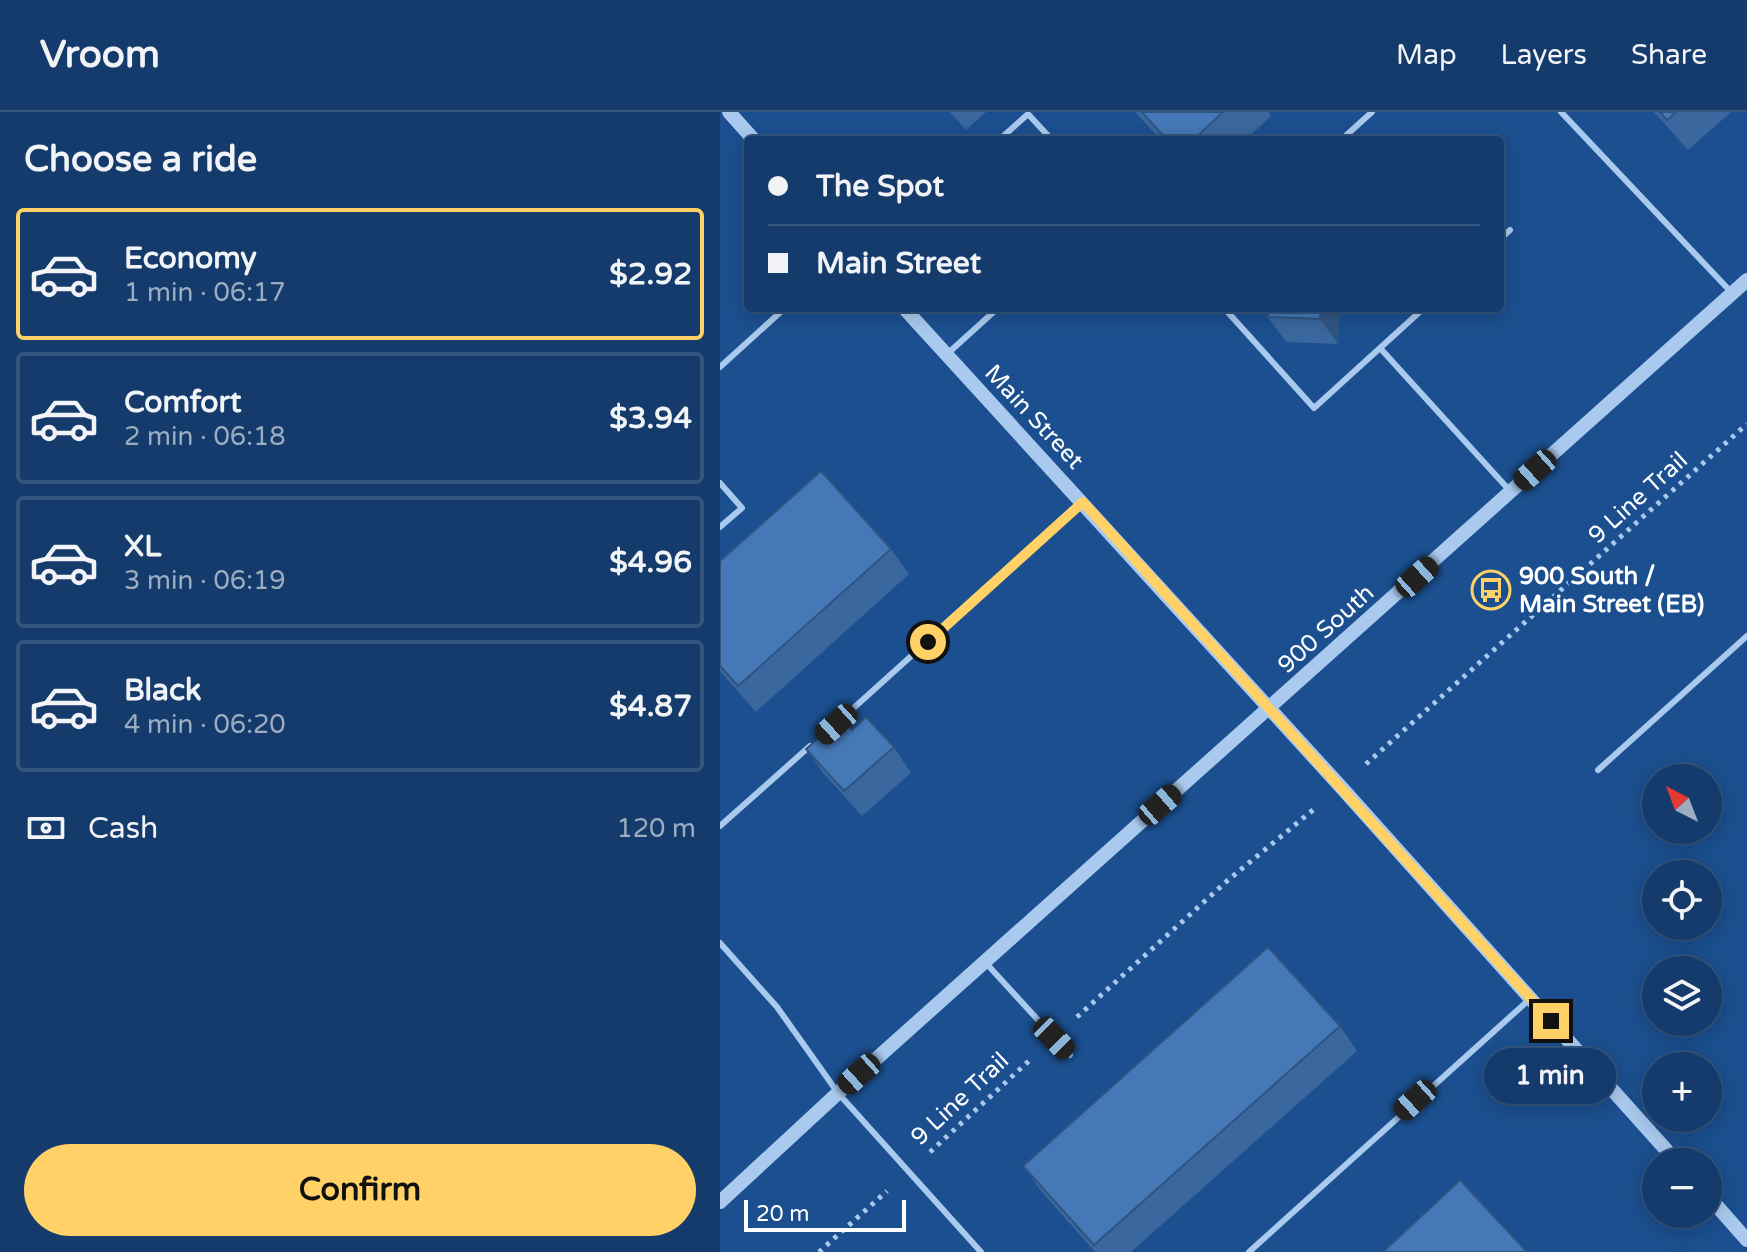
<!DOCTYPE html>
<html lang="en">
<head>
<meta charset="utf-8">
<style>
  body { margin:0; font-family:"Varela Round",sans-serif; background:#214673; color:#f1f3f6; height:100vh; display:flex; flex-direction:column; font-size:30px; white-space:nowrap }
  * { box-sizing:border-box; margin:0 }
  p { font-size:26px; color:#9dadc1 }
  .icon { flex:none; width:44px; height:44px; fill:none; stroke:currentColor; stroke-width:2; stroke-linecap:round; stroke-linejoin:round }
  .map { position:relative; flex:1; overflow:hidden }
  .side { display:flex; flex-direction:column; background:#143b6b; width:720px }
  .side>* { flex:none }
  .hud { position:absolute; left:24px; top:24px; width:760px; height:176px; border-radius:8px; box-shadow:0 4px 20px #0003,0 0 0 2px #33557e; display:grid; align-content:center; height:176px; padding:0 24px; background:#143b6b }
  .needle { width:52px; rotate:318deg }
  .controls { position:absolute; left:922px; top:652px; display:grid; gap:16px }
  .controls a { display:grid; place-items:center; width:80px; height:80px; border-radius:50%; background:#143b6b; box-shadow:0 4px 20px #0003,0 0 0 2px #33557e; font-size:40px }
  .scale { position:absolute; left:24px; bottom:20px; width:162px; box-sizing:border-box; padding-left:8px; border:4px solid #fff; border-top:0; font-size:22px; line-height:28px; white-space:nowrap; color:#fff; -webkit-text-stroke:6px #1b4f8f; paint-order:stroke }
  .end { position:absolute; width:36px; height:36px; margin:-18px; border:10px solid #ffd166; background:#111; box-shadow:0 0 0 4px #111 }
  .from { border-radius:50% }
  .bubble { position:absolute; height:56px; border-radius:28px; background:#143b6b; box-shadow:0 4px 20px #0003,0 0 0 2px #33557e; font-size:26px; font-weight:800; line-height:56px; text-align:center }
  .car { position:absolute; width:24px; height:48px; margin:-24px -12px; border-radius:10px; box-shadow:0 0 6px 2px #0007; background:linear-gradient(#222 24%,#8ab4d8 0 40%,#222 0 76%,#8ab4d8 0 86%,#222 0) }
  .hud b { display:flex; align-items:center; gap:28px; height:76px; font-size:30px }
  .hud b+b { border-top:2px solid #33557e }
  .hud i { width:20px; height:20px; background:#f1f3f6 }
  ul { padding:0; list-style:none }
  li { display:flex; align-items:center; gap:24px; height:132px; margin:0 16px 12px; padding:0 8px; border:4px solid #33557e; border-radius:8px }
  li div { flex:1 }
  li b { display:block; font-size:30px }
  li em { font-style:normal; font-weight:800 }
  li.selected { border-color:#ffd166 }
  li>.icon { width:72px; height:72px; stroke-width:1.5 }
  h2 { padding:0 24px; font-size:36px; line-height:96px }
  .pay { display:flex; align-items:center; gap:20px; height:88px; padding:0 24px; font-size:30px }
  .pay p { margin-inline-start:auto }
  .action { display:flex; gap:16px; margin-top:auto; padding:16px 24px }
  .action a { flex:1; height:92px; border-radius:48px; background:#ffd166; color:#111; font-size:32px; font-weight:800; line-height:92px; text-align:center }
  header { display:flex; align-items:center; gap:48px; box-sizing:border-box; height:112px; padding:0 40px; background:#143b6b; border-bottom:2px solid #33557e }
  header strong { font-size:38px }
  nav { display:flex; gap:44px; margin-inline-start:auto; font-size:28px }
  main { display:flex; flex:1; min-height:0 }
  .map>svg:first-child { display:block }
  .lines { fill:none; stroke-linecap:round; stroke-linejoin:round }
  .path { stroke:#a9c9ee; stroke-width:5; stroke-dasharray:4 6; stroke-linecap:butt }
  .service { stroke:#a9c9ee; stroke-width:6 }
  .tertiary { stroke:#a9c9ee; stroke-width:14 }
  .wall { fill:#3a679d }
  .shaded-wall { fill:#305480 }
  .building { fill:#4478b7; stroke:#305480; stroke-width:2 }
  .route { stroke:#ffd166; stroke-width:10 }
  .labels { text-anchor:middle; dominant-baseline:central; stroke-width:7; stroke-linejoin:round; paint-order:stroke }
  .street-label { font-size:24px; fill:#fff; stroke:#1b4f8f }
  .poi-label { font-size:24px; font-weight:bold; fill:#fff; stroke:#1b4f8f; text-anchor:start }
</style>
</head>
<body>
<header>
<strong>Vroom</strong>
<nav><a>Map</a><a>Layers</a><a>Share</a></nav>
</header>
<main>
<section class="side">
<h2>Choose a ride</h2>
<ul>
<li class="selected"><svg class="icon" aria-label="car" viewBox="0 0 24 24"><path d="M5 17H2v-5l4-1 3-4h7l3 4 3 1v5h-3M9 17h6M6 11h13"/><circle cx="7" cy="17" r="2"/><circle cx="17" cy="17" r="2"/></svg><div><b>Economy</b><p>1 min · 06:17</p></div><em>$2.92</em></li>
<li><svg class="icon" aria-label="car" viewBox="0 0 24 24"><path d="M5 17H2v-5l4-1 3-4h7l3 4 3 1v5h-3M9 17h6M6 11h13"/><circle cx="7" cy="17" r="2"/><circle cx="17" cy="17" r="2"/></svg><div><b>Comfort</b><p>2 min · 06:18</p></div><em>$3.94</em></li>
<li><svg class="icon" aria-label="car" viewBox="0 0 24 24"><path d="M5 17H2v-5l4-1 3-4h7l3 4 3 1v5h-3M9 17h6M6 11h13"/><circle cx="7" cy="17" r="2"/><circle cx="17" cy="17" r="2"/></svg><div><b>XL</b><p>3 min · 06:19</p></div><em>$4.96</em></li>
<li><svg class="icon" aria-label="car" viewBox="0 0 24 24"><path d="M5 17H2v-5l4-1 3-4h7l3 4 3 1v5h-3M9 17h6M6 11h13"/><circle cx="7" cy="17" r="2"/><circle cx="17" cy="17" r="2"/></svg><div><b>Black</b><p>4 min · 06:20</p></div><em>$4.87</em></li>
</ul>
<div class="pay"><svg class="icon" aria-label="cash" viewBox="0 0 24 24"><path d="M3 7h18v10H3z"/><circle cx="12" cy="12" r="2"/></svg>Cash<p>120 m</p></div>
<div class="action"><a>Confirm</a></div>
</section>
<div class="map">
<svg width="1027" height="1140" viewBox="0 0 1027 1140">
  <rect width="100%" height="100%" fill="#1b4f8f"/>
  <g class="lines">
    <path class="path" d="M 646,652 L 1027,312
      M 357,905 L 507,769 L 593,698
      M 210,1040 L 311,947
      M 99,1140 L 167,1079"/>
    <path class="service" d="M 841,0 L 1012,181
      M 279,28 L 308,2 L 332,28
      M 621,28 L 652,0
      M 780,127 L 790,118
      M 504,196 L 594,296 L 660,236
      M 704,196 L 660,236 L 791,380
      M 226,243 L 278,196
      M 0,255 L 65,196
      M 0,371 L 22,396 L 0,415
      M 117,611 L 361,391
      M 878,658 L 1027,524
      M 0,714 L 90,634
      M 0,831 L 57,895 L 118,981 L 261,1140
      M 265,850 L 350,943
      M 529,1140 L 811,886"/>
    <path class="tertiary" d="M 9,0 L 34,28
      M 184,196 L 621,675 L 957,1050
      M 988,1084 L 1027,1128
      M 0,1090 L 118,981 L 1027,168"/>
  </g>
  <path class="wall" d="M 230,0 L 266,0 L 246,18 Z
    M 415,0 L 549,0 L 551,4 L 525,28 L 441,28 Z
    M 934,0 L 1011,0 L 968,38 Z
    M 548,196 L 619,196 L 618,232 L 566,230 L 548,205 Z
    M 171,437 L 189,462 L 36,600 L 0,559 L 0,449 Z
    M 132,618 L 174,635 L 191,661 L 142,704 L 104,662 L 86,637 Z
    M 620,914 L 637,939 L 411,1140 L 375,1140 L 321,1079 L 303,1054 Z"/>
  <path class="shaded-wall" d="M 601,196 L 619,196 L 618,232 L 600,207 Z"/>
  <path class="building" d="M 422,0 L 503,0 L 473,28 L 447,28 Z
    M 940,0 L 956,0 L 947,8 Z
    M 548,196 L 601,196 L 600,207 L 548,205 Z
    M 101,359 L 171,437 L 18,574 L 0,554 L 0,449 Z
    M 146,605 L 174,635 L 124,679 L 86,637 L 122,606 L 132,618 Z
    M 548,835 L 620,914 L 374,1133 L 303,1054 Z
    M 740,1068 L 807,1140 L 663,1140 Z"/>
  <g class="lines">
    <path class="route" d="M 208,530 L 363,390 L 831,909"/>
  </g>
  <defs>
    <symbol id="bus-ring" viewBox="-11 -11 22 22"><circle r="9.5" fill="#1b4f8f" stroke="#ffd166" stroke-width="1.5"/><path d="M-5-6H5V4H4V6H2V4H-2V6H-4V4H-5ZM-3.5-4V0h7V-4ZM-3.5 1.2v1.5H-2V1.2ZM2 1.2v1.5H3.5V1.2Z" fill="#ffd166"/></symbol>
  </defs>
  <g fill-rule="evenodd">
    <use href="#bus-ring" x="749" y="456" width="44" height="44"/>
  </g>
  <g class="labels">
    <g class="street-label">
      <text transform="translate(314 305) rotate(47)">Main Street</text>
      <text transform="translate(918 386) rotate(-42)">9 Line Trail</text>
      <text transform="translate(606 517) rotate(-42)">900 South</text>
      <text transform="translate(240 987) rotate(-43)">9 Line Trail</text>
    </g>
    <g class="poi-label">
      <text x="799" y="464">900 South /<tspan x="799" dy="28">Main Street (EB)</tspan></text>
    </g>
  </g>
</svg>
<div class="controls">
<a><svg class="needle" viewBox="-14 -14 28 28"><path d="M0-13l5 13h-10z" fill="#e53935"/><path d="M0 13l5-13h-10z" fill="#9dadc1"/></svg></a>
<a><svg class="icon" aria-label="locate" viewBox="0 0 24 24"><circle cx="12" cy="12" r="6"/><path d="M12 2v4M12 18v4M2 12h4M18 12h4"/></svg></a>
<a><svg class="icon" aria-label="layers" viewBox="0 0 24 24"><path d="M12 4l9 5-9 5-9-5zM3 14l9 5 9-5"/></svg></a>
<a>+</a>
<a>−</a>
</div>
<div class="scale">20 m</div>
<i class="end from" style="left:208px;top:530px"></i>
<i class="end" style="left:831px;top:909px"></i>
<div class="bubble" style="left:764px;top:936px;width:132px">1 min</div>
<i class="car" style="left:815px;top:358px;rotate:228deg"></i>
<i class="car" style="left:697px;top:465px;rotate:48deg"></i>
<i class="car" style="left:116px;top:612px;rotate:228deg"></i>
<i class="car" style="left:440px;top:693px;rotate:49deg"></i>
<i class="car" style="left:334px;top:926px;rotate:136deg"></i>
<i class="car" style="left:139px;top:962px;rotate:228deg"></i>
<i class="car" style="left:695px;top:988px;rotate:228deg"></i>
<div class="hud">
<b><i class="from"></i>The Spot</b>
<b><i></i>Main Street</b>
</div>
</div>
</main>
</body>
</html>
